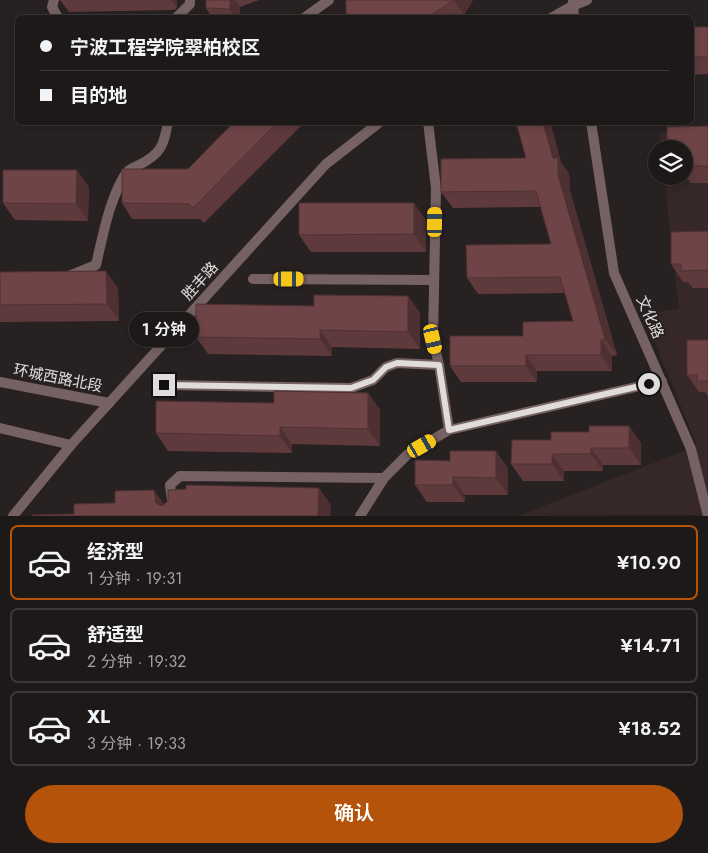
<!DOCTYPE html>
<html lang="zh">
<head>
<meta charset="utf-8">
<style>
  body { margin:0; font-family:Jost,"Noto Sans SC",sans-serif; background:#262222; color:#f1f3f6; height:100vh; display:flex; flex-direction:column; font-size:19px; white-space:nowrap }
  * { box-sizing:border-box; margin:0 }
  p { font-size:16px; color:#a1a0a2 }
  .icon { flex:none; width:28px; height:28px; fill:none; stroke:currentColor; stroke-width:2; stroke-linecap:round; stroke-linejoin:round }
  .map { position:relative; height:516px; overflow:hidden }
  .drawer { display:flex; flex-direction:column; background:#1e1919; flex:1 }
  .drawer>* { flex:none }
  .banner { position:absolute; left:15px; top:15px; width:679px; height:110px; border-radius:8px; box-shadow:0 2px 8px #0003,0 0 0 1px #3c3838; display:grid; align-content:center; height:110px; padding:0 25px; background:#1e1919 }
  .controls { position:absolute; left:648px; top:140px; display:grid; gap:10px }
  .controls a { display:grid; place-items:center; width:45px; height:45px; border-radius:50%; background:#1e1919; box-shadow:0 2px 8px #0003,0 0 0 1px #3c3838; font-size:25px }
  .end { position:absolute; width:22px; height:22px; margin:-11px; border:6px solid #e1dcdc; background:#111; box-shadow:0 0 0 2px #111 }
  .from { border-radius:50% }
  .bubble { position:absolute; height:35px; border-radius:18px; background:#1e1919; box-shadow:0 2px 8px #0003,0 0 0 1px #3c3838; font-size:16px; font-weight:600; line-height:35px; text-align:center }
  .car { position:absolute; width:15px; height:30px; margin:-15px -8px; border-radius:6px; box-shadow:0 0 4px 1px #0007; background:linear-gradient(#f5c518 24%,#345 0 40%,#f5c518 0 76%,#345 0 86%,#f5c518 0) }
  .banner b { display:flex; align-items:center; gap:18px; height:48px; font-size:19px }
  .banner b+b { border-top:1px solid #3c3838 }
  .banner i { width:12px; height:12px; background:#f1f3f6 }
  ul { padding:9px 0 0; list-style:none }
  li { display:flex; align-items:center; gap:15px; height:75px; margin:0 10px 8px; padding:0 15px; border:2px solid #3c3838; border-radius:8px }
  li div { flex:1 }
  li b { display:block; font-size:19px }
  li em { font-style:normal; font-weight:600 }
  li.selected { border-color:#b45309 }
  li>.icon { width:45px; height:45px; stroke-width:1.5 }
  .cta { display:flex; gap:10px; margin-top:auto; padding:10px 25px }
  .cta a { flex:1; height:58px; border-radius:30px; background:#b45309; color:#fff; font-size:20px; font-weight:600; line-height:58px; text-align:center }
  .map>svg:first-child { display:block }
  .built { fill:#362728 }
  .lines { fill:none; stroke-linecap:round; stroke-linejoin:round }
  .service { stroke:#776263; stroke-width:10 }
  .minor { stroke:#776263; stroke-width:10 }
  .tertiary { stroke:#776263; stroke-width:10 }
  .wall { fill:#5f3a3d }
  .shaded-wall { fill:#4e3032 }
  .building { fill:#6f4447; stroke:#4e3032 }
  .route { stroke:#e1dcdc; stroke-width:6 }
  .labels { text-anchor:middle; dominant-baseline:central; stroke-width:4; stroke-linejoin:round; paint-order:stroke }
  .street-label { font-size:15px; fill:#e1dcdc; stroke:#282121 }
</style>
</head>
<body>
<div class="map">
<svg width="708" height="516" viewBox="0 0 708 516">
  <rect width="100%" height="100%" fill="#282121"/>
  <path class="built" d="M 660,133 L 708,133 L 708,515 L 518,516 L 697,446 L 644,315 L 679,308 L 664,176 L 684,176 L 684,149 L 661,149 Z"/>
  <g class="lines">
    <path class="service" d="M 54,0 L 52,7 L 58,18
      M 176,18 L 190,4 L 190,0
      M 304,18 L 329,0
      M 428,122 L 436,188 L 433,339 L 439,365 L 449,430
      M 69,276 L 96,265 C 103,235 109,200 126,173 C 129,169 135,167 139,165 C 161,154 164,145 168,122
      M 253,279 L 434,280
      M 165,385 L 351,388 L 373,380 L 386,367 L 397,363 L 439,365
      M 174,516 L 170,485 L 180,476 L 384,478
      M 360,516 L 384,478 L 408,454 L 449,430 L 662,381"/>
    <path class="minor" d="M 551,18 L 572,6 L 587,0
      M 13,516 L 71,445 L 326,164 L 380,122"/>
    <path class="tertiary" d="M 573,0 L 574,18
      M 591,122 L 614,273 L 691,449 L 708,516
      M 0,382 L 109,403
      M 0,428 L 71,445"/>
  </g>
  <path class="wall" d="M 60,0 L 177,0 L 177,8 L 174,10 L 69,12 Z
    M 206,0 L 259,0 L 240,7 L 239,18 L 212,18 L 206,8 Z
    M 346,0 L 473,0 L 464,15 L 460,18 L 346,18 Z
    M 691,27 L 708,27 L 708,74 L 691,75 Z
    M 234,122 L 305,122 L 204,223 L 200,219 L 132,219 L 122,203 L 188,169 Z
    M 464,122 L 550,122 L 561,162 L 569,174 L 570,191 L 617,355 L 612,356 L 612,371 L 537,371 L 537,382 L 461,382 L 450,366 L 523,336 L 573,321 L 565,293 L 478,294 L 467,278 L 551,244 L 540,207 L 453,208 L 441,192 L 526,158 L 516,124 L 465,124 Z
    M 708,126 L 708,183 L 691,183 L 684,174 L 684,149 Z
    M 89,187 L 88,221 L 15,220 L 3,203 Z
    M 426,220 L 426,252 L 311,252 L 299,235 Z
    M 708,231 L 708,288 L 693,288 L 688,282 L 683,282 L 671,264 Z
    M 0,272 L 118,288 L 119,321 L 0,322 Z
    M 408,296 L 420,313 L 420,349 L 332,347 L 332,356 L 208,354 L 196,337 L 314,306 Z
    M 708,340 L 708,396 L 705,392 L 699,392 L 687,375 Z
    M 368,393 L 380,410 L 380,446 L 292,444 L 292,453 L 168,451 L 156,433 L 274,403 Z
    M 629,426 L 641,443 L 641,465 L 603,465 L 603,471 L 564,471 L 564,481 L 523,481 L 511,464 L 551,440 L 589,432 Z
    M 450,461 L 508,468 L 508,495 L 465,495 L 465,502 L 427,502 L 415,485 Z"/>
  <path class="shaded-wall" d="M 171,0 L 177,0 L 177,8 Z
    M 230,0 L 235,0 L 240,7 L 239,18 L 235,18 L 230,9 Z
    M 454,0 L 473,0 L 464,15 Z
    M 543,122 L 550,122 L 561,162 L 569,174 L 570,191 L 617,355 L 605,339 Z
    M 77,170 L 89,187 L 88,221 L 76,204 Z
    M 414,203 L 426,220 L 426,252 L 414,234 Z
    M 106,271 L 118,288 L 119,321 L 107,304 Z
    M 408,296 L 420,313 L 420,349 L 408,332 Z
    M 320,330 L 332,347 L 332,356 L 320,339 Z
    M 601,340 L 612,356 L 612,371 L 601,355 Z
    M 526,355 L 537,371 L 537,382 L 526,366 Z
    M 368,393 L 380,410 L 380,446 L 368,429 Z
    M 629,426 L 641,443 L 641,465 L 629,448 Z
    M 280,427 L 292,444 L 292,453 L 280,436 Z
    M 591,448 L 603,465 L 603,471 L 591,454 Z
    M 496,451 L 508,468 L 508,495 L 496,478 Z
    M 552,454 L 564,471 L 564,481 L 552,464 Z
    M 453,477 L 465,495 L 465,502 L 453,485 Z
    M 319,488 L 331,505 L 330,516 L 318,516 Z
    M 154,490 L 166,507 L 156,503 Z"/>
  <path class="building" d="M 206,0 L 230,0 L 230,9 L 206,8 Z
    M 346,0 L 454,0 L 427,18 L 346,18 Z
    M 691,27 L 708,27 L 708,57 L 691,57 Z
    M 234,122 L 278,122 L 193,208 L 189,204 L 122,203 L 122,169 L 188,169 Z
    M 516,122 L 543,122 L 553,158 L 558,158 L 558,175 L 605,339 L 601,340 L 601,355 L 526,355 L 526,366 L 450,366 L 450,336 L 523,336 L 523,322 L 573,321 L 560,277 L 467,278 L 466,245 L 551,244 L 536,191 L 441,192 L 441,159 L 526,158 Z
    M 708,126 L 708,166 L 684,166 L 684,149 L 667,149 L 667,127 Z
    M 3,170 L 77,170 L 76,204 L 3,203 Z
    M 299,203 L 414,203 L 414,234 L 299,235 Z
    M 708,231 L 708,270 L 681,271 L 681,264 L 671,264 L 671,232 Z
    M 106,271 L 107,304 L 0,305 L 0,272 Z
    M 314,295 L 408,296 L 408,332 L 320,330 L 320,339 L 196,337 L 196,304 L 314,306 Z
    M 687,340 L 708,340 L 708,381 L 697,381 L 697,375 L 687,375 Z
    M 274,391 L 368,393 L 368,429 L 280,427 L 280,436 L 156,433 L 156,401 L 274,403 Z
    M 589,426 L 629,426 L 629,448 L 591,448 L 591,454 L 552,454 L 552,464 L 511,464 L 512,440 L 551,440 L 551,432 L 589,432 Z
    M 450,451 L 496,451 L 496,478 L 453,477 L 453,485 L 415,485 L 415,460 L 450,461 Z
    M 186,485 L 319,488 L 318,516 L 32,516 L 32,515 L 74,514 L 74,504 L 115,503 L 115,491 L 154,490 L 156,503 L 162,506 L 168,501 L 168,490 L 186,489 Z"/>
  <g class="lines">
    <path class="route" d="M 164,385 L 351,388 L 373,380 L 386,367 L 397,363 L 439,365 L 449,430 L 649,384"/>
  </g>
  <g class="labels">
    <g class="street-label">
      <text transform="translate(200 281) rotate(-48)">胜丰路</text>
      <text transform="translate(650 317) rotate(66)">文化路</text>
      <text transform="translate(58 378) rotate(11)">环城西路北段</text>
    </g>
  </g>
</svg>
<div class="controls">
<a><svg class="icon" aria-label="layers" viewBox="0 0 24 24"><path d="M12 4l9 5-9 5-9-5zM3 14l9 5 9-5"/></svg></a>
</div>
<i class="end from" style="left:649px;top:384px"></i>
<i class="end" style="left:164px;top:385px"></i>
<div class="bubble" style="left:129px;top:312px;width:70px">1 分钟</div>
<i class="car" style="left:435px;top:222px;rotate:1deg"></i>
<i class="car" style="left:289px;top:279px;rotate:90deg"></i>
<i class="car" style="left:433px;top:339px;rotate:167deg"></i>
<i class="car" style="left:422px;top:446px;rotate:60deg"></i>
<div class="banner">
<b><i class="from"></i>宁波工程学院翠柏校区</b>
<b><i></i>目的地</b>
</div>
</div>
<section class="drawer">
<ul>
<li class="selected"><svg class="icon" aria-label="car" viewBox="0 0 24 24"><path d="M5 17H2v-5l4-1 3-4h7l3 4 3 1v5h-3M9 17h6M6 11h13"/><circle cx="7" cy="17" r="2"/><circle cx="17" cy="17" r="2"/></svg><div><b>经济型</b><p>1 分钟 · 19:31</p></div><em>¥10.90</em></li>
<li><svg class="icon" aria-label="car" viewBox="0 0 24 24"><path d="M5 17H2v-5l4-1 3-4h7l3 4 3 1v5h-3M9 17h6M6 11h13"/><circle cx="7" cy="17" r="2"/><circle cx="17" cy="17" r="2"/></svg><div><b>舒适型</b><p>2 分钟 · 19:32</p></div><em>¥14.71</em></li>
<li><svg class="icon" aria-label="car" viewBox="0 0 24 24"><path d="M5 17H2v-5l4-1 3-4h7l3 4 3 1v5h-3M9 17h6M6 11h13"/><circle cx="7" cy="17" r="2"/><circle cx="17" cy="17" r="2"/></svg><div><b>XL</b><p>3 分钟 · 19:33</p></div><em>¥18.52</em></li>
</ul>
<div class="cta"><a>确认</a></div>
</section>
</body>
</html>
